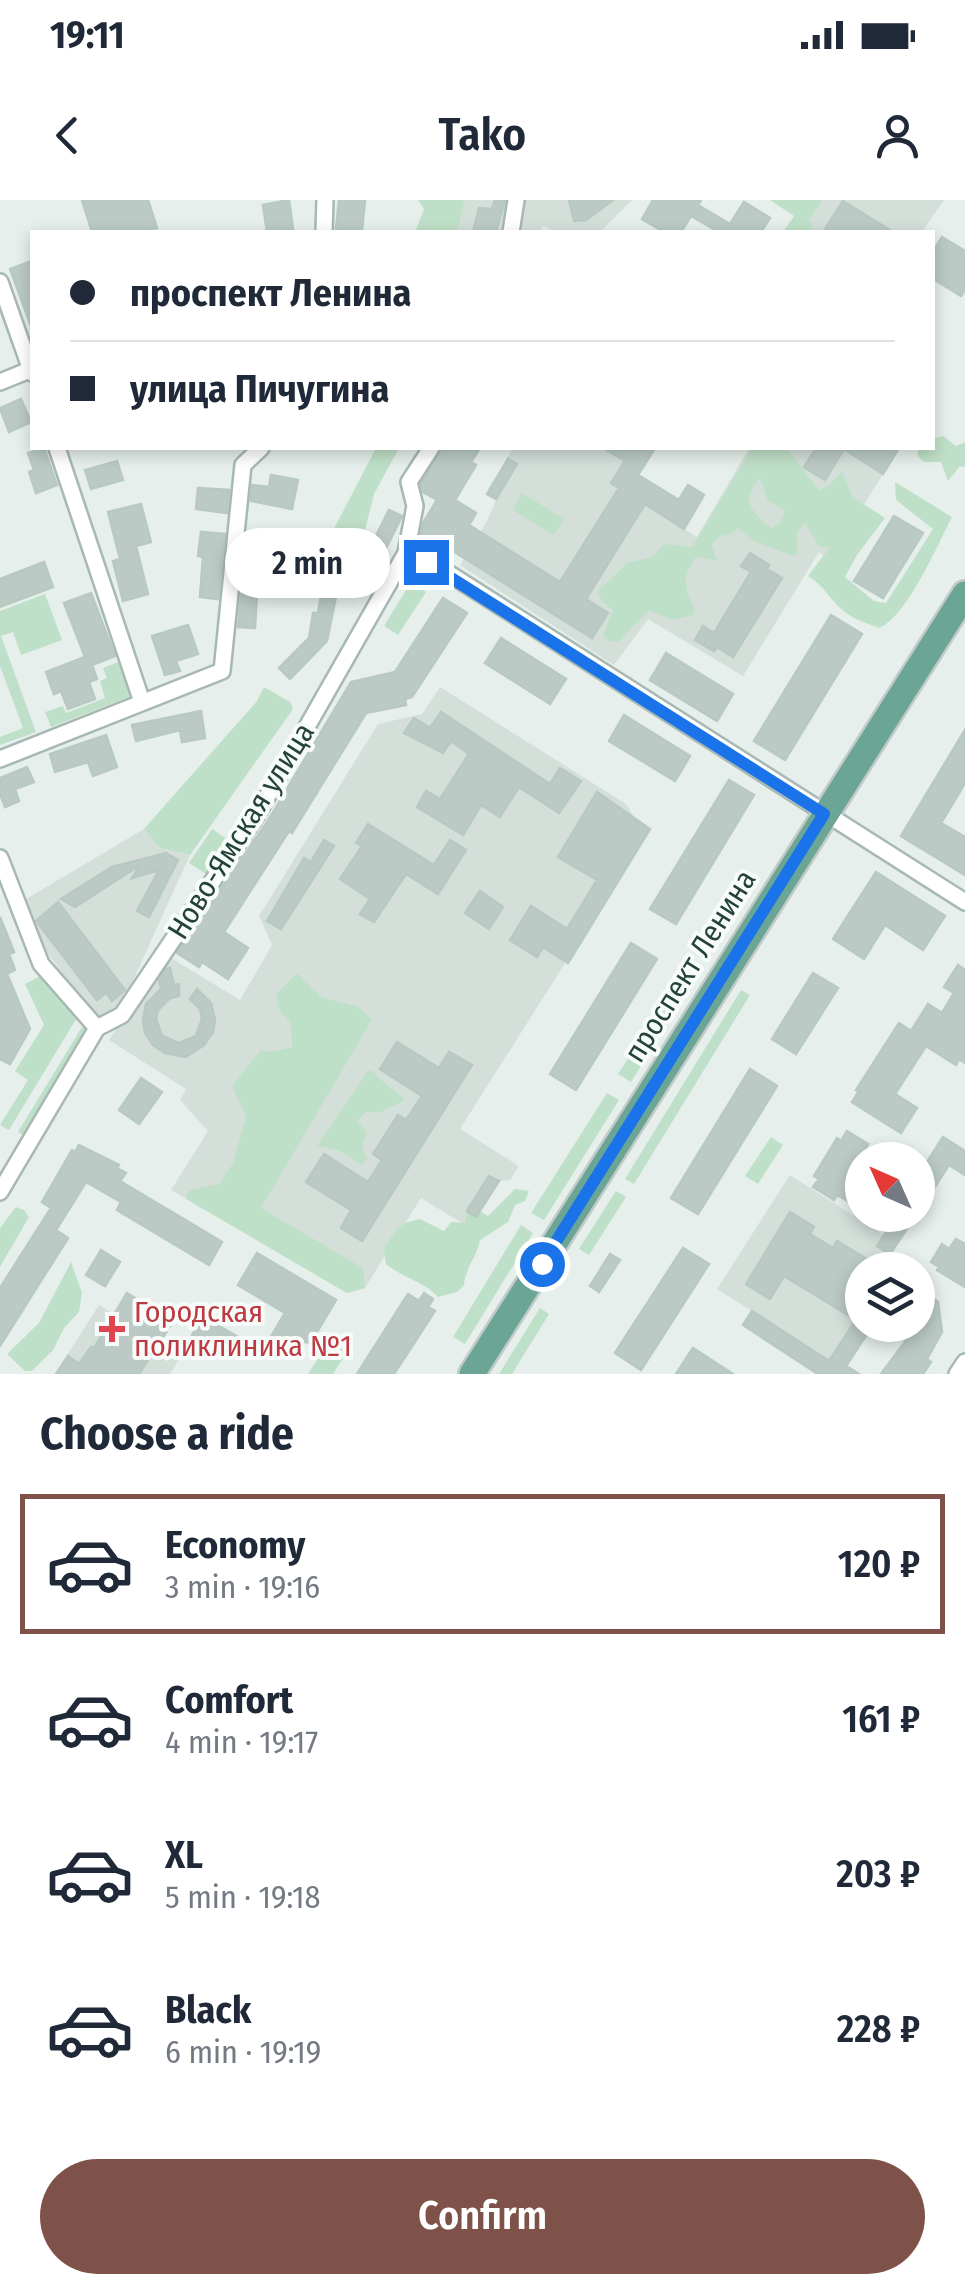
<!DOCTYPE html>
<html lang="en">
<head>
<meta charset="utf-8">
<style>
  body { margin:0; font-family:"Fira Sans Condensed",sans-serif; background:#f6f6f7; color:#1f2937; height:100vh; display:flex; flex-direction:column; font-size:38px; white-space:nowrap }
  * { box-sizing:border-box; margin:0 }
  p { font-size:32px; color:#747a83 }
  .icon { flex:none; width:55px; height:55px; fill:none; stroke:currentColor; stroke-width:2; stroke-linecap:round; stroke-linejoin:round }
  .map { position:relative; height:1174px; overflow:hidden }
  .panel { display:flex; flex-direction:column; background:#fff; flex:1 }
  .panel>* { flex:none }
  .banner { position:absolute; left:30px; top:30px; width:905px; height:220px; border-radius:0px; box-shadow:0 5px 15px #0003; display:grid; align-content:center; height:220px; padding:0 40px; background:#fff }
  .needle { width:65px; rotate:315deg }
  .buttons { position:absolute; left:845px; top:942px; display:grid; gap:20px }
  .buttons a { display:grid; place-items:center; width:90px; height:90px; border-radius:50%; background:#fff; box-shadow:0 5px 15px #0003; font-size:50px }
  .end { position:absolute; width:45px; height:45px; margin:-22px; border:12px solid #1a73e8; background:#fff; box-shadow:0 0 0 5px #fff }
  .from { border-radius:50% }
  .bubble { position:absolute; height:70px; border-radius:35px; background:#fff; box-shadow:0 5px 15px #0003; font-size:32px; font-weight:600; line-height:70px; text-align:center }
  .banner b { display:flex; align-items:center; gap:35px; height:95px; font-size:38px }
  .banner b+b { border-top:2px solid #e0e1e3 }
  .banner i { width:25px; height:25px; background:#1f2937 }
  ul { padding:0; list-style:none }
  li { display:flex; align-items:center; gap:30px; height:140px; margin:0 20px 15px; padding:0 20px; border:5px solid transparent; border-radius:0px }
  li div { flex:1 }
  li b { display:block; font-size:38px }
  li em { font-style:normal; font-weight:600 }
  li.active { border-color:#7f5249 }
  li>.icon { width:90px; height:90px; stroke-width:1.5 }
  h2 { padding:0 40px; font-size:45px; line-height:120px }
  .primary-button { display:flex; gap:20px; margin-top:auto; padding:20px 40px }
  .primary-button a { flex:1; height:115px; border-radius:60px; background:#7f5249; color:#fff; font-size:40px; font-weight:600; line-height:115px; text-align:center }
  .status { display:flex; justify-content:space-between; align-items:center; height:70px; padding:0 50px; background:#fff; direction:ltr }
  .status svg { height:28px; fill:currentColor }
  header { display:flex; justify-content:space-between; align-items:center; height:130px; padding:0 40px; background:#fff; font-size:45px; font-weight:600 }
  .map>svg:first-child { display:block }
  .built { fill:#d4dfda }
  .green { fill:#bfe0c8; fill-rule:evenodd }
  .building { fill:#bbcac4; stroke:#b8c9c2; stroke-width:2.5 }
  .lines { fill:none; stroke-linecap:round; stroke-linejoin:round }
  .minor-casing { stroke:#a8b8b2; stroke-width:20 }
  .primary-casing { stroke:#c2cac8; stroke-width:30 }
  .minor { stroke:#fff; stroke-width:15 }
  .primary { stroke:#6aa596; stroke-width:25 }
  .route { stroke:#1a73e8; stroke-width:12 }
  .health-dot { fill:#e0444e; stroke:#f7fbf9; stroke-width:4 }
  .labels { text-anchor:middle; dominant-baseline:central; stroke-width:8; stroke-linejoin:round; paint-order:stroke }
  .street-label { font-size:30px; fill:#24423a; stroke:#f7fbf9 }
  .health-label { font-size:30px; fill:#be3a42; stroke:#f7fbf9; text-anchor:start }
</style>
</head>
<body>
<div class="status"><b>19:11</b><svg viewBox="0 0 49 12"><path d="M0 12V9h3v3zM5 12V6h3v6zM10 12V3h3v9zM15 12V0h3v12zM26 1h20v11H26zM47 4h2v5h-2z"/></svg></div>
<header><svg class="icon" aria-label="back" viewBox="0 0 24 24"><path d="M15 5l-7 7 7 7"/></svg>Tako<svg class="icon" aria-label="person" viewBox="0 0 24 24"><circle cx="12" cy="8" r="4"/><path d="M4 21q1-7 8-7t8 7"/></svg></header>
<div class="map">
<svg width="965" height="1174" viewBox="0 0 965 1174">
  <rect width="100%" height="100%" fill="#e6efeb"/>
  <path class="built" d="M 465,0 L 632,0 L 600,32 L 557,32 L 543,26 L 540,32 L 457,32 Z
    M 806,0 L 944,0 L 922,32 L 800,32 Z
    M 513,248 L 603,248 L 625,261 L 612,284 L 697,337 L 749,248 L 899,248 L 830,360 L 819,352 L 743,476 L 648,419 L 614,465 L 460,365 L 487,321 L 496,300 L 487,294 Z
    M 440,487 L 626,604 L 635,619 L 650,629 L 460,929 L 519,966 L 510,980 L 499,981 L 493,989 L 481,1010 L 484,1022 L 478,1033 L 421,998 L 365,1088 L 347,1093 L 171,990 L 208,931 L 180,900 L 186,889 L 109,840 L 166,755 L 240,800 L 272,745 L 259,716 L 378,524 L 422,514 Z
    M 144,629 L 160,648 L 190,655 L 120,809 L 99,822 L 34,735 L 26,699 Z
    M 790,975 L 884,1035 L 877,1046 L 896,1058 L 888,1070 L 862,1070 L 862,1110 L 829,1161 L 781,1130 L 772,1144 L 761,1136 L 769,1122 L 717,1089 Z
    M 99,1105 L 182,1154 L 170,1174 L 55,1174 Z"/>
  <path class="green" d="M 418,0 L 465,0 L 457,32 L 415,32 L 424,9 Z
    M 770,0 L 822,0 L 809,20 L 815,32 L 783,32 L 794,16 Z
    M 943,236 L 956,246 L 965,242 L 965,267 L 960,266 L 948,281 L 941,262 L 924,262 L 918,256 L 918,248 L 932,248 L 933,239 Z
    M 376,248 L 399,248 L 374,294 L 359,354 L 327,342 Z
    M 752,248 L 790,248 L 791,254 L 819,290 L 827,287 L 842,272 L 853,297 L 885,318 L 857,355 L 845,377 L 874,401 L 886,403 L 933,329 L 896,300 L 895,282 L 952,317 C 938,344 907,417 879,428 C 870,424 858,421 849,415 C 832,404 825,386 808,376 L 830,347 L 819,346 L 805,323 L 797,333 L 797,354 L 792,356 L 753,341 L 738,328 L 731,334 L 720,336 L 712,345 L 717,361 L 696,357 C 681,378 684,387 695,409 L 693,415 L 672,420 L 649,410 L 618,442 L 609,441 L 603,435 L 613,410 L 603,402 L 597,392 L 627,363 L 652,357 L 664,344 L 692,347 ZM 760,278 L 768,301 L 785,310 L 780,323 L 771,328 C 751,312 740,299 760,278 Z
    M 522,293 L 564,319 L 554,335 L 512,310 Z
    M 411,382 L 426,392 L 398,435 L 384,426 Z
    M 45,394 L 62,440 L 21,455 L 13,432 L 1,436 L 36,532 L 0,545 L 0,537 L 23,528 L 0,466 L 0,411 Z
    M 118,462 L 131,496 L 51,527 L 45,512 L 63,506 L 66,513 L 105,498 L 100,481 L 107,478 L 103,468 Z
    M 264,487 L 290,502 L 293,509 L 190,655 L 160,648 L 144,629 L 257,501 Z
    M 212,629 L 228,640 L 206,674 L 189,663 Z
    M 46,773 L 78,816 L 9,930 L 0,925 L 28,880 L 15,871 L 44,825 L 25,784 Z
    M 297,773 L 321,797 L 357,806 L 372,820 L 261,1008 L 363,1068 L 365,1088 L 347,1093 L 186,999 L 189,990 L 219,984 L 233,963 L 246,916 L 232,886 L 261,850 L 271,852 L 292,847 L 291,823 L 279,810 L 276,794 Z
    M 741,790 L 750,795 L 634,984 L 625,979 Z
    M 669,795 L 681,802 L 631,882 L 618,874 Z
    M 85,822 L 93,827 L 26,937 L 18,932 Z
    M 372,870 C 382,883 394,889 405,900 L 379,913 L 366,912 L 358,921 L 367,933 L 362,947 L 367,959 L 362,965 L 338,950 L 317,946 L 368,871 Z
    M 607,893 L 619,900 L 544,1020 L 531,1013 Z
    M 771,937 L 783,945 L 758,984 L 745,976 Z
    M 515,989 L 529,991 L 525,1001 L 515,1005 L 508,1022 L 480,1040 C 477,1057 465,1068 464,1085 L 457,1092 L 438,1097 C 422,1080 404,1079 386,1064 L 384,1048 L 397,1029 L 405,1023 L 420,1019 L 444,1031 L 451,1022 L 465,1023 L 468,1004 L 488,1016 Z
    M 616,991 L 626,997 L 589,1055 L 579,1049 Z
    M 16,1007 L 24,1010 L 29,1017 L 0,1067 L 0,1028 Z
    M 521,1025 L 533,1033 L 465,1144 L 453,1137 Z
    M 71,1062 L 82,1093 L 79,1112 L 64,1128 L 53,1150 L 32,1171 L 25,1171 L 7,1154 L 39,1123 Z
    M 540,1108 L 549,1114 L 512,1174 L 499,1174 Z
    M 329,1141 L 347,1152 L 333,1174 L 308,1174 Z"/>
  <path class="building" d="M 82,0 L 148,0 L 157,28 L 142,32 L 92,32 Z
    M 289,0 L 293,29 L 267,32 L 263,5 Z
    M 339,0 L 365,0 L 362,31 L 336,29 Z
    M 495,0 L 505,0 L 496,32 L 473,32 L 479,8 L 492,9 Z
    M 569,0 L 613,0 L 586,20 L 574,21 Z
    M 653,0 L 701,0 L 698,5 L 730,24 L 744,2 L 770,18 L 761,32 L 719,32 L 691,16 L 681,32 L 664,32 L 642,19 Z
    M 843,1 L 864,14 L 893,32 L 823,32 Z
    M 942,37 L 965,51 L 965,90 L 961,96 L 932,78 L 932,53 Z
    M 32,61 L 32,125 L 31,126 L 10,69 Z
    M 21,199 L 31,222 L 9,232 L 0,208 Z
    M 44,248 L 57,285 L 36,293 L 29,272 L 34,270 L 28,253 Z
    M 442,248 L 480,248 L 471,262 L 476,265 L 455,300 L 476,313 L 469,325 L 560,382 L 619,288 L 611,283 L 625,261 L 603,248 L 655,248 L 638,275 L 679,300 L 688,285 L 704,295 L 684,329 L 645,304 L 586,399 L 608,413 L 592,438 L 453,351 L 450,357 L 420,339 L 423,323 L 437,300 L 423,292 L 421,284 Z
    M 816,248 L 899,248 L 883,274 L 844,249 L 825,280 L 804,267 Z
    M 508,259 L 517,264 L 496,299 L 487,294 Z
    M 117,261 L 123,280 L 91,289 L 85,270 Z
    M 271,275 L 298,280 L 292,309 L 251,301 L 252,285 L 269,287 Z
    M 198,288 L 229,290 L 227,313 L 196,309 Z
    M 141,304 L 151,342 L 136,346 L 148,394 L 123,401 L 113,361 L 120,359 L 108,312 Z
    M 389,310 L 402,316 L 374,372 L 361,366 Z
    M 894,316 L 923,333 L 883,398 L 854,381 Z
    M 201,332 L 225,334 L 218,399 L 200,397 L 203,357 L 198,356 Z
    M 251,332 L 270,334 L 267,357 L 245,355 Z
    M 750,353 L 769,365 L 767,369 L 782,378 L 733,457 L 717,447 L 714,451 L 695,440 L 703,426 L 714,433 L 751,372 L 741,366 Z
    M 327,360 L 343,362 L 327,441 L 290,479 L 279,468 L 309,438 L 313,413 L 318,413 Z
    M 44,362 L 53,387 L 0,407 L 0,379 Z
    M 91,393 L 115,456 L 92,465 L 97,479 L 89,482 L 95,499 L 68,509 L 61,491 L 54,494 L 46,472 L 85,457 L 64,403 Z
    M 241,394 L 257,395 L 255,428 L 238,427 Z
    M 443,398 L 467,413 L 412,497 L 405,499 L 406,505 L 366,513 L 292,633 L 289,631 L 224,732 L 248,748 L 228,779 L 202,762 L 199,767 L 177,753 L 269,619 L 351,482 L 395,472 Z
    M 831,415 L 862,434 L 785,560 L 754,541 Z
    M 188,425 L 198,454 L 176,461 L 180,471 L 165,475 L 152,436 Z
    M 501,438 L 566,479 L 550,504 L 485,463 Z
    M 666,453 L 733,494 L 717,521 L 650,480 Z
    M 201,511 L 205,538 L 182,542 L 180,530 L 136,541 L 132,525 Z
    M 441,512 L 550,584 L 560,568 L 581,581 L 559,613 L 519,587 L 500,617 L 481,605 L 463,635 L 417,607 L 426,591 L 440,599 L 469,554 L 451,541 L 443,553 L 404,533 L 414,518 L 430,528 Z
    M 624,515 L 690,556 L 675,581 L 609,541 Z
    M 965,530 L 965,583 L 941,623 L 965,637 L 965,675 L 901,636 Z
    M 106,535 L 117,567 L 93,576 L 88,562 L 55,572 L 50,554 Z
    M 27,567 L 34,582 L 15,589 L 19,601 L 5,607 L 0,594 L 0,578 Z
    M 729,580 L 754,595 L 676,724 L 650,709 Z
    M 597,592 L 650,629 L 568,763 L 543,747 L 537,757 L 510,740 L 531,706 L 567,729 L 597,680 L 558,657 Z
    M 368,624 L 434,665 L 450,640 L 466,650 L 438,694 L 406,674 L 374,722 L 360,714 L 370,699 L 340,679 L 362,646 L 356,643 Z
    M 324,640 L 334,646 L 281,729 L 267,721 L 304,658 L 311,662 Z
    M 166,653 L 178,660 L 149,717 L 137,711 L 159,670 L 132,678 L 140,665 L 75,707 L 61,699 L 112,667 Z
    M 876,672 L 945,716 L 923,750 L 885,725 L 864,759 L 833,739 Z
    M 480,691 L 503,707 L 489,729 L 465,713 Z
    M 58,702 L 125,790 L 112,801 L 106,793 L 97,800 L 36,721 Z
    M 0,717 L 14,752 L 9,754 L 15,770 L 7,774 L 30,829 L 10,864 L 0,859 Z
    M 631,743 L 657,759 L 576,890 L 550,874 Z
    M 958,765 L 965,770 L 965,863 L 959,859 L 956,865 L 926,846 L 895,894 L 917,908 L 901,933 L 852,902 L 859,891 L 856,890 L 899,823 L 911,831 L 928,804 L 942,813 L 954,793 L 944,787 Z
    M 167,768 L 170,768 L 174,785 L 179,784 L 179,796 L 170,798 L 158,810 L 156,819 L 162,836 L 179,843 L 196,836 L 202,819 L 200,809 L 190,799 L 197,789 L 211,803 L 215,820 L 213,832 L 204,845 L 186,857 L 165,853 L 153,845 L 145,833 L 143,820 L 146,804 L 161,789 L 159,780 Z
    M 813,773 L 838,788 L 796,854 L 772,839 Z
    M 397,842 L 439,868 L 449,852 L 472,865 L 362,1041 L 341,1028 L 351,1010 L 306,982 L 324,954 L 368,982 L 382,960 L 373,954 L 398,915 L 406,920 L 422,896 L 380,869 Z
    M 750,869 L 777,886 L 698,1014 L 671,998 Z
    M 141,878 L 162,892 L 139,924 L 119,910 Z
    M 847,931 L 868,944 L 865,950 L 882,960 L 862,960 L 862,982 L 850,1002 L 837,995 L 834,1000 L 813,987 L 819,979 L 814,976 L 837,938 L 841,941 Z
    M 943,937 L 965,951 L 965,975 L 949,965 L 918,1013 L 918,968 L 922,970 Z
    M 79,945 L 119,965 L 117,968 L 126,973 L 120,981 L 222,1042 L 209,1065 L 117,1010 L 121,1002 L 86,982 L 56,1030 L 68,1038 L 0,1146 L 0,1088 L 51,1008 L 42,1002 L 72,950 L 75,952 Z
    M 489,976 L 499,981 L 476,1017 L 467,1011 Z
    M 790,1012 L 814,1027 L 810,1034 L 833,1048 L 837,1041 L 870,1061 L 862,1070 L 862,1125 L 873,1125 L 846,1166 L 859,1174 L 818,1174 L 743,1125 L 752,1111 L 829,1161 L 856,1120 L 784,1076 L 770,1099 L 746,1084 Z
    M 897,1015 L 916,1015 L 890,1054 L 877,1046 Z
    M 956,1039 L 965,1044 L 965,1087 L 937,1070 L 939,1067 L 931,1062 L 942,1044 L 949,1049 Z
    M 683,1048 L 709,1064 L 641,1170 L 615,1153 Z
    M 101,1050 L 120,1062 L 105,1086 L 86,1075 Z
    M 257,1053 L 336,1100 L 310,1144 L 305,1141 L 298,1154 L 269,1140 L 285,1113 L 238,1085 Z
    M 610,1054 L 620,1060 L 599,1092 L 590,1086 Z
    M 918,1088 L 938,1102 L 942,1132 L 927,1159 L 931,1162 L 923,1174 L 881,1174 L 907,1139 L 902,1136 L 910,1125 L 918,1125 Z
    M 127,1093 L 157,1112 L 162,1105 L 178,1114 L 139,1174 L 56,1174 L 68,1156 L 79,1164 L 91,1147 L 94,1148 Z
    M 424,1093 L 433,1099 L 428,1107 L 435,1111 L 394,1174 L 357,1174 L 408,1094 L 419,1101 Z
    M 203,1117 L 245,1141 L 237,1155 L 212,1141 L 210,1145 L 192,1135 Z
    M 693,1148 L 733,1174 L 676,1174 Z"/>
  <g class="lines">
    <defs>
      <path id="minor" d="M 324,32 L 325,0
        M 511,32 L 516,0
        M 0,82 L 32,173
        M 0,182 L 32,169
        M 57,248 L 142,502
        M 406,353 L 445,371 L 965,702
        M 0,559 L 222,471 L 243,265 L 261,248
        M 0,658 L 41,764 L 97,828
        M 0,992 L 97,828 L 122,815 L 255,618 L 406,353 L 415,306 L 409,282 L 431,248
        M 957,1174 L 965,1162"/>
      <path id="primary" d="M 472,1174 L 965,394"/>
    </defs>
    <use href="#minor" class="minor-casing"/>
    <use href="#primary" class="primary-casing"/>
    <use href="#minor" class="minor"/>
    <use href="#primary" class="primary"/>
  </g>
  <g class="lines">
    <path class="route" d="M 426,362 L 824,614 L 542,1064"/>
  </g>
  <path class="health-dot" d="M107 1114h10v10h10v10h-10v10h-10v-10h-10v-10h10z"/>
  <g class="labels">
    <g class="street-label">
      <text transform="translate(241 631) rotate(-58)">Ново-Ямская улица</text>
      <text transform="translate(690 766) rotate(-58)">проспект Ленина</text>
    </g>
    <g class="health-label">
      <text x="134" y="1112">Городская<tspan x="134" dy="34">поликлиника №1</tspan></text>
    </g>
  </g>
</svg>
<div class="buttons">
<a><svg class="needle" viewBox="-14 -14 28 28"><path d="M0-13l5 13h-10z" fill="#e53935"/><path d="M0 13l5-13h-10z" fill="#747a83"/></svg></a>
<a><svg class="icon" aria-label="layers" viewBox="0 0 24 24"><path d="M12 4l9 5-9 5-9-5zM3 14l9 5 9-5"/></svg></a>
</div>
<i class="end from" style="left:542px;top:1064px"></i>
<i class="end" style="left:426px;top:362px"></i>
<div class="bubble" style="left:225px;top:328px;width:165px">2 min</div>
<div class="banner">
<b><i class="from"></i>проспект Ленина</b>
<b><i></i>улица Пичугина</b>
</div>
</div>
<section class="panel">
<h2>Choose a ride</h2>
<ul>
<li class="active"><svg class="icon" aria-label="car" viewBox="0 0 24 24"><path d="M5 17H2v-5l4-1 3-4h7l3 4 3 1v5h-3M9 17h6M6 11h13"/><circle cx="7" cy="17" r="2"/><circle cx="17" cy="17" r="2"/></svg><div><b>Economy</b><p>3 min · 19:16</p></div><em>120 ₽</em></li>
<li><svg class="icon" aria-label="car" viewBox="0 0 24 24"><path d="M5 17H2v-5l4-1 3-4h7l3 4 3 1v5h-3M9 17h6M6 11h13"/><circle cx="7" cy="17" r="2"/><circle cx="17" cy="17" r="2"/></svg><div><b>Comfort</b><p>4 min · 19:17</p></div><em>161 ₽</em></li>
<li><svg class="icon" aria-label="car" viewBox="0 0 24 24"><path d="M5 17H2v-5l4-1 3-4h7l3 4 3 1v5h-3M9 17h6M6 11h13"/><circle cx="7" cy="17" r="2"/><circle cx="17" cy="17" r="2"/></svg><div><b>XL</b><p>5 min · 19:18</p></div><em>203 ₽</em></li>
<li><svg class="icon" aria-label="car" viewBox="0 0 24 24"><path d="M5 17H2v-5l4-1 3-4h7l3 4 3 1v5h-3M9 17h6M6 11h13"/><circle cx="7" cy="17" r="2"/><circle cx="17" cy="17" r="2"/></svg><div><b>Black</b><p>6 min · 19:19</p></div><em>228 ₽</em></li>
</ul>
<div class="primary-button"><a>Confirm</a></div>
</section>
</body>
</html>
